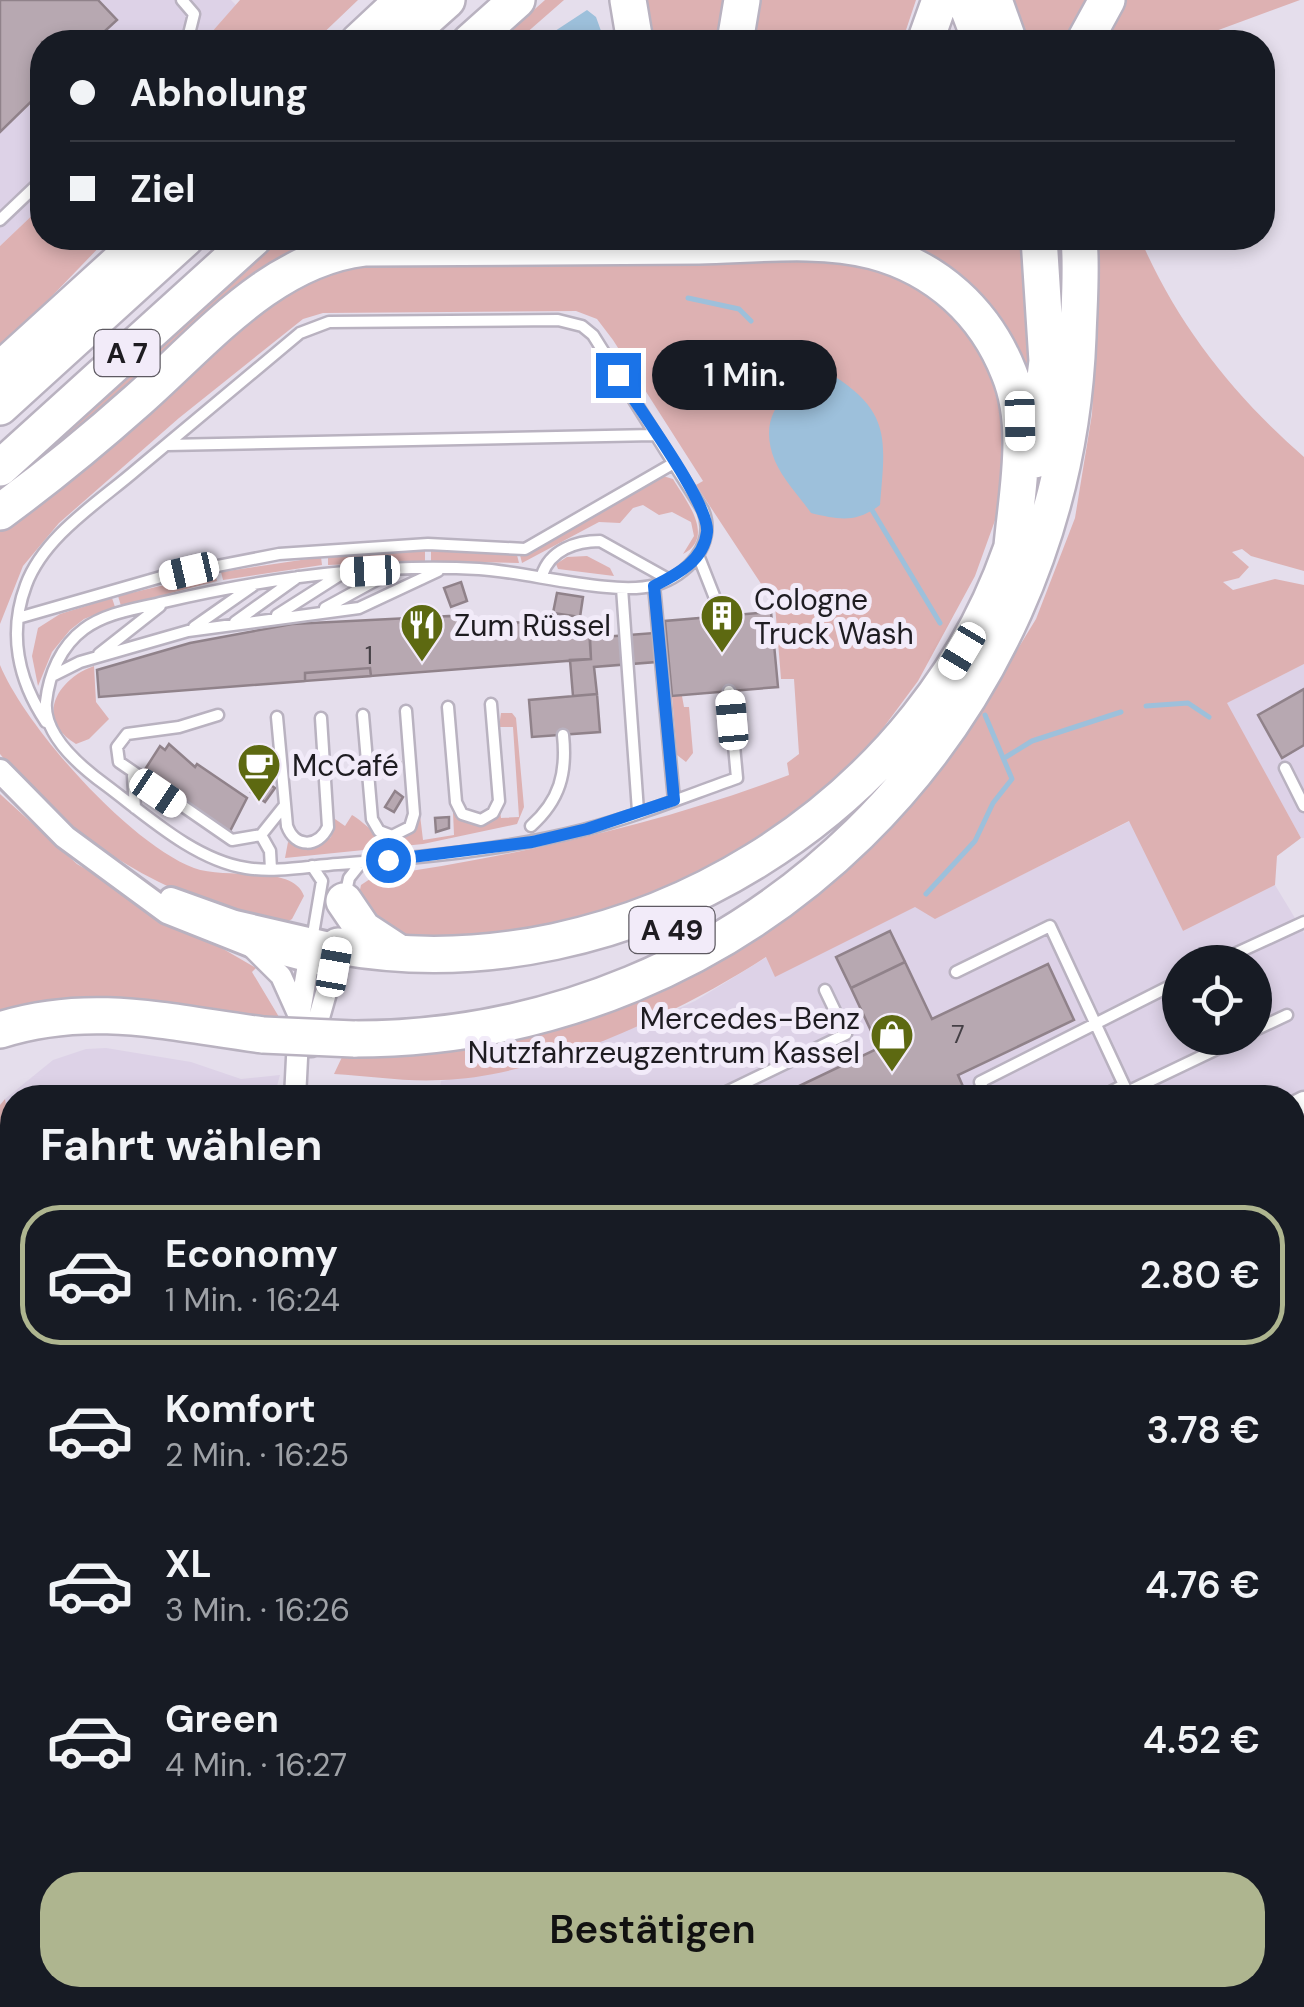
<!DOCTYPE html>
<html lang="de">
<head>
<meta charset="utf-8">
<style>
  body { margin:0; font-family:"DM Sans",sans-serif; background:#20242c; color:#f1f3f6; height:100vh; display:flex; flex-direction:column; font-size:38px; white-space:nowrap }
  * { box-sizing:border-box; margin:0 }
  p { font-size:32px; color:#9ea1a6 }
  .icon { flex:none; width:55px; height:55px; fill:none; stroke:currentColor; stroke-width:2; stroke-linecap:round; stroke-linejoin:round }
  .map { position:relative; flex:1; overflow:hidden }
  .panel { position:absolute; left:0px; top:1085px; width:1305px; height:922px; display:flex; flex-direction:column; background:#171b24; border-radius:40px 40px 0 0; box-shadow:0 5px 15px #0003 }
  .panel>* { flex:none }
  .guide { position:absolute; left:30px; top:30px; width:1245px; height:220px; border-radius:40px; box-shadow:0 5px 15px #0003; display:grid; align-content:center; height:220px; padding:0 40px; background:#171b24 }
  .buttons { position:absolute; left:1162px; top:945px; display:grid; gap:20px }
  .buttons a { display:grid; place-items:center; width:110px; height:110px; border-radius:50%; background:#171b24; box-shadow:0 5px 15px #0003; font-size:50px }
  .end { position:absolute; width:45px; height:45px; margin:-22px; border:12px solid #1a73e8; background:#fff; box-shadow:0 0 0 5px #fff }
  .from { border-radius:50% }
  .bubble { position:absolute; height:70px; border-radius:35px; background:#171b24; box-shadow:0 5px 15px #0003; font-size:32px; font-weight:600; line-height:70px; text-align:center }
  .car { position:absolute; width:30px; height:60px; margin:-30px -15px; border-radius:12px; box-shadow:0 0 8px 2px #0007; background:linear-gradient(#fff 24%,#345 0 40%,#fff 0 76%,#345 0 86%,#fff 0) }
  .guide b { display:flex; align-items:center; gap:35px; height:95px; font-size:38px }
  .guide b+b { border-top:2px solid #363941 }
  .guide i { width:25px; height:25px; background:#f1f3f6 }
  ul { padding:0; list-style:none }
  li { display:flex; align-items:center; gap:30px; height:140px; margin:0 20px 15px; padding:0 20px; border:5px solid transparent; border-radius:40px }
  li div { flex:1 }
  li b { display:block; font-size:38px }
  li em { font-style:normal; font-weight:600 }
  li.current { border-color:#aeb58f }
  li>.icon { width:90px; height:90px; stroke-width:1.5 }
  h2 { padding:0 40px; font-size:45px; line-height:120px }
  .primary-button { display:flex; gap:20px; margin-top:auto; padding:20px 40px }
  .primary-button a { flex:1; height:115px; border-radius:40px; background:#aeb58f; color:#111; font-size:40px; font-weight:600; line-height:115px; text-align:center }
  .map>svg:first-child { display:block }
  .built { fill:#ddd2e7; fill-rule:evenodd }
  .green { fill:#ddb1b2 }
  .water { fill:#9dc0db }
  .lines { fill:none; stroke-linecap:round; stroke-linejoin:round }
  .stream { stroke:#9dc0db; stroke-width:5 }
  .building { fill:#b7a8b1; stroke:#90828a; stroke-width:2.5 }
  .service-casing { stroke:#b9b2c0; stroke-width:15 }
  .minor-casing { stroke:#b9b2c0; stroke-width:25 }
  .tertiary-casing { stroke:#b9b2c0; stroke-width:28 }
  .secondary-casing { stroke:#b9b2c0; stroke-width:32 }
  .motorway-casing { stroke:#b9b2c0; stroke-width:40 }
  .service { stroke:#fff; stroke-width:10 }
  .minor { stroke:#fff; stroke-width:20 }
  .tertiary { stroke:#fff; stroke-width:22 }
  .secondary { stroke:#fff; stroke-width:28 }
  .motorway { stroke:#fff; stroke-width:35 }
  .motorway-bridge-casing { stroke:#b9b2c0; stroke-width:40; stroke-linecap:butt }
  .motorway-bridge { stroke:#fff; stroke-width:35 }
  .route { stroke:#1a73e8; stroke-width:12 }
  .labels { text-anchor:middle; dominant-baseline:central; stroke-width:10; stroke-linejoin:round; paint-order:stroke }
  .number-label { font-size:25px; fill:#443f45 }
  .shield { fill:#f2ebf9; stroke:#5e5a62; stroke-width:2.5 }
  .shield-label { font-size:28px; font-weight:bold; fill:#1e1c21 }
  .poi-label { font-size:30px; fill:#1e1c21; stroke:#f2ebf9; text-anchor:start }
</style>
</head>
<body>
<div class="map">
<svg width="1304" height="2007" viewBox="0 0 1304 2007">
  <rect width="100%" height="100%" fill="#e5deec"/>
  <path class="built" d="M 0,0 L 231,0 L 236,5 L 203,42 L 42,42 L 42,206 L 0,246 Z
    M 1304,664 L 1304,838 L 1301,838 L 1226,703 Z
    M 1130,821 L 1183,931 L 1275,885 L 1304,933 L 1304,1279 L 1293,1285 L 1292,1098 L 438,1098 L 441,1081 L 510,1069 L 647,1023 L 695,1001 L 767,957 L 775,976 L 916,906 L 935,918 ZM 1180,962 L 1255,962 L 1255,1038 L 1180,1038 Z
    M 106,1048 L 191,1062 L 241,1079 L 280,1075 L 274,1097 L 12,1098 L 12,1137 L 5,1099 L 53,1060 L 86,1049 Z
    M 0,1365 L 12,1366 L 12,1730 L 0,1711 Z"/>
  <path class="green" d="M 240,0 L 358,0 L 314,42 L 203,42 Z
    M 545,0 L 564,0 L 516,42 L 498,42 Z
    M 642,0 L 732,0 L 727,42 L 655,42 Z
    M 752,0 L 916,0 L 902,42 L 746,42 Z
    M 1010,0 L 1100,0 L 1078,42 L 1026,42 Z
    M 1118,0 L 1300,0 L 1186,42 L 1095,42 Z
    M 42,206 L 42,238 L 108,238 L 0,350 L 0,246 Z
    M 281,238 L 333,238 C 251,255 152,373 86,428 C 59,451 29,471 0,492 Z
    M 821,238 L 1023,238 L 1030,368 L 1019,370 L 987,316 Z
    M 1084,238 L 1140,238 C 1176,323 1234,396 1304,457 L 1304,571 L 1251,556 L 1242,549 L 1232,552 L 1249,567 L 1239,578 L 1223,582 L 1233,590 L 1275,579 L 1304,585 L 1304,664 L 1227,703 L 1301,838 L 1277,856 L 1275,885 L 1183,931 L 1129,821 L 935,919 L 915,907 L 775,977 L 766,957 C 682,1012 543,1077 441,1080 C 406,1082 369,1076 334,1074 L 343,1055 L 441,1048 L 802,898 L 900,814 L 975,719 L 1036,619 L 1075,518 L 1092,414 L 1095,342 Z
    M 860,257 L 955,305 L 1009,400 L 1002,501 L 975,576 L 918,681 L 875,739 L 833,783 L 753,842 L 662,891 L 548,926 L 457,937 L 388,933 L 358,899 L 361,885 L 373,877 C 515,856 654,826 789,775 L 787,763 L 799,754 L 794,679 L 781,679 L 775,605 L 696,485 L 703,481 L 613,340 L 597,319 L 576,311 L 323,313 L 303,319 L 179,418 L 59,523 L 23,566 L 0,624 L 0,530 L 278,296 L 343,264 Z
    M 663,476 L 673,479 C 686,501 716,537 683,554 L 694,536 L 691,522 L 672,512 L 659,515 L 643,505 L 633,508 L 620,523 L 599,522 L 522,563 L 520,555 Z
    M 425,551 L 425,561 L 328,565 L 328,557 Z
    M 431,551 L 517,555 L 519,563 L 431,561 Z
    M 587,556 L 610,568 L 614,576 L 558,569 L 556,564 L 567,557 Z
    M 321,557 L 322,565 L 223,580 L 221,572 Z
    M 215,573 L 217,581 L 121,606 L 118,596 Z
    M 112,598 L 115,607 L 84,619 L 70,630 L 52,652 L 38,686 L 32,656 L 38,628 L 60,614 Z
    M 0,665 C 26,728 130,844 194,868 C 226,880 293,864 304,896 L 292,919 C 278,929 257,919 241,914 C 143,885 65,833 0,754 Z
    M 94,666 L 96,702 L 109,719 L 89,739 L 76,744 C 34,719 57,679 94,666 Z
    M 672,696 L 682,696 L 684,707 L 689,707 L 693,753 L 686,762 L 677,755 Z
    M 501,713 L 512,713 L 516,718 L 524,807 L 517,824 L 423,844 L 285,858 L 288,842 L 316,848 L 331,837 L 335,819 L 345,826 L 352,815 C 374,828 385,853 412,832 L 420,815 L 423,840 L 454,835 L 453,812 L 472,825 L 489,822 L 500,812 L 501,818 L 519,817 L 513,727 L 499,727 Z
    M 0,794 L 77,864 L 256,968 L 252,972 L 282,1022 L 0,1016 Z
    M 5,1099 L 12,1137 L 12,1235 L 0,1240 L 0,1105 Z
    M 1304,1412 L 1304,1639 L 1293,1645 L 1292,1418 Z
    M 0,1641 L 12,1662 L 12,1730 L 0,1711 Z"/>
  <path class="water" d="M 587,10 L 596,17 L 605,42 L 555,42 L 561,37 L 555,31 Z
    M 834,376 C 892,413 885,442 880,505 C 856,523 840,520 811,513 C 800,497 783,480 775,461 C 755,413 788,382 834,376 Z"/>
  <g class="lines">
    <path class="stream" d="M 688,298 L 739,309 L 751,321
      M 869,505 L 940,623
      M 1146,706 L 1188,703 L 1209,717
      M 1006,757 L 1032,741 L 1121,712
      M 926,894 L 975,841 L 993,803 L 1012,779 L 985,715
      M 1218,1995 L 1223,2007"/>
  </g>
  <path class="building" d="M 0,0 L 98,0 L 117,20 L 93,42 L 42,42 L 42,91 L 0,132 Z
    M 461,582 L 467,601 L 451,607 L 444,588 Z
    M 557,593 L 583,597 L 580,617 L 553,613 Z
    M 771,612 L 778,687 L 672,696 L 665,621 Z
    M 449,616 L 589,629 L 591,659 L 371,676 L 370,668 L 305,673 L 305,681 L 99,697 L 97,670 L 190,643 L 292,624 Z
    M 654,633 L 656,662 L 594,667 L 597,694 L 573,696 L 570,660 L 591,659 L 590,638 Z
    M 370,668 L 371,676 L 305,681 L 305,673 Z
    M 1304,689 L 1304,745 L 1282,758 L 1258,715 Z
    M 597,694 L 600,732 L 532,737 L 529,700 Z
    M 169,744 L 195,767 L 197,764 L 247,798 L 228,835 L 169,790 L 167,793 L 146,778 L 148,774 L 144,771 L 160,746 L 165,750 Z
    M 391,756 L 400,762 L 390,778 L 381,772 Z
    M 261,778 L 275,788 L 265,802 L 251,792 Z
    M 395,791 L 403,797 L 394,812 L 385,807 Z
    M 449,817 L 449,828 L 436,832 L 435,818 Z
    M 890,931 L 905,962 L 851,988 L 836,957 Z
    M 905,962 L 932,1019 L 1048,964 L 1074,1020 L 958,1075 L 968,1098 L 774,1098 L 879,1048 L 851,988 Z
    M 1293,1156 L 1304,1177 L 1304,1243 L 1292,1221 Z
    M 12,1298 L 12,1332 L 0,1336 L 0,1302 Z
    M 12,1423 L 12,1456 L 0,1459 L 0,1426 Z
    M 12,1485 L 12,1594 L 0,1574 L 0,1493 Z
    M 461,1997 L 463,2007 L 426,2007 Z"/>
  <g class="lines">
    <defs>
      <path id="service" d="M 182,0 L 194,14 L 187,42
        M 0,220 L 42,180
        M 167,445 L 654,435
        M 698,555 L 722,616
        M 542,575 C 550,550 576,541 600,541 L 668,579
        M 654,586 L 674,800
        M 622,588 L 638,811
        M 325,608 L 389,573
        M 277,615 L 343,573
        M 18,618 L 161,577 L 279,554 L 428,544 L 525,549 L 674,463
        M 235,622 L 298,577
        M 194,627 L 254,585
        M 99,654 L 160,606
        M 52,676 L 80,662 L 188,631 L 359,608 L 438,571
        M 448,707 L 456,802 L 462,814 L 481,820 L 493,813 L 499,801 L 491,704
        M 218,715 L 179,727 L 127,734 L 117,747 L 119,762 L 232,840 L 261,835 L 285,805
        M 363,715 L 372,819 L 379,831 L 392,836 L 410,827 L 414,814 L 406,711
        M 277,717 L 287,826 C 295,848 318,848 328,827 L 321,718
        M 46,722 C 18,680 8,633 26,585 C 44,536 99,502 136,470 C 191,424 246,378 300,333 L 329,322 L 558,320 L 582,326 L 593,335 L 703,510 C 717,544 687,576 655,585 C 616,597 524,571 479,569 C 373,563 267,578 164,602 C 137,609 107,612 84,629 C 61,646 49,674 46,702 C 43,736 82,768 107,786 C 147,816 195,860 246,868 C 275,873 309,866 338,864 C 419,858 504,850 583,830 C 635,817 686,796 737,778 L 729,691
        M 1285,768 L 1304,806
        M 133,776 L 135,808
        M 531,826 C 560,800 567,773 563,735
        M 261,835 L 270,851 L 271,869
        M 312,866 L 322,881 L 312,940
        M 345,896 L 349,878 L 361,863
        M 1217,962 L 1304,922
        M 956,972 L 1050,926 L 1124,1085 L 1099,1098
        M 1255,1030 L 1287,1015
        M 1124,1085 L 1127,1092 L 1240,1038
        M 714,1098 L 846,1034 L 825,990
        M 988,1098 L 980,1082 L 1180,981
        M 0,1892 L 12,1889
        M 474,1995 L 477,2007
        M 558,1995 L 562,2007
        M 407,2007 L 451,1995"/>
      <path id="minor" d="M 250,945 L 281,976 L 299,1016
        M 311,1046 L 337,954
        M 295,1098 L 299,1018 L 311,947
        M 1292,1108 L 1304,1102
        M 387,1995 L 389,2007"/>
      <path id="tertiary" d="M 0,771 L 65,837 L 167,912 L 250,945 L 334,967
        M 171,899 L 235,922 L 338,946"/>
      <path id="secondary" d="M 1292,1400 L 1304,1394
        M 0,1864 L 12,1861"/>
      <path id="motorway" d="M 628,0 L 635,42
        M 965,0 L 981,42
        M 994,0 L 1009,42
        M 358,42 L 403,0
        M 400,42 L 447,0
        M 470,42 L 517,0
        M 735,42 L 742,0
        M 925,42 L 940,0
        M 1084,42 L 1107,0
        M 0,370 L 145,238
        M 0,407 L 186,238
        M 1035,460 L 1047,361 L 1039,238
        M 0,468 L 254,238
        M 0,512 C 48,477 93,440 138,400 C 205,341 271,259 364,248 C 475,247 587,247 699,246 C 754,245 819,237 873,251 C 937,268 985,312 1009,373 C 1031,426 1017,491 1012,546
        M 344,901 L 363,929 L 398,952
        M 338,946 C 627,997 935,808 1019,525
        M 0,1030 C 91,1001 171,1023 263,1035
        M 354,1039 C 749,1039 1064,726 1078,336 C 1079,303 1082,270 1079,238"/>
    </defs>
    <use href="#service" class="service-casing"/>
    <use href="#minor" class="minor-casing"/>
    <use href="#tertiary" class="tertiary-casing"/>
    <use href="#secondary" class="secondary-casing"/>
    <use href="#motorway" class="motorway-casing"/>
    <use href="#service" class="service"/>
    <use href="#minor" class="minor"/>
    <use href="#tertiary" class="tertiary"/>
    <use href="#secondary" class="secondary"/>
    <use href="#motorway" class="motorway"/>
    <defs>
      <path id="motorway-bridge" d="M 263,1035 L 354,1039"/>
    </defs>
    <use href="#motorway-bridge" class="motorway-bridge-casing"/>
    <use href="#motorway-bridge" class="motorway-bridge"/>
  </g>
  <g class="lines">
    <path class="route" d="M 388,860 L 532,842 L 587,829 L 674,800 L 654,586 C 678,574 704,560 707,532 C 710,504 636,405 618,375"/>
  </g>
  <defs>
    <symbol id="building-pin" viewBox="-11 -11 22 30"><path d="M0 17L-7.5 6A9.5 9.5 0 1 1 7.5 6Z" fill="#5d6911" stroke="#f2ebf9"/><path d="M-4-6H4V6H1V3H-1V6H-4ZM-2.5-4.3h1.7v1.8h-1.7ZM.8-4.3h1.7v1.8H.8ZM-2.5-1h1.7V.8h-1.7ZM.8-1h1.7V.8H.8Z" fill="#fff"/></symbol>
    <symbol id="restaurant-pin" viewBox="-11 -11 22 30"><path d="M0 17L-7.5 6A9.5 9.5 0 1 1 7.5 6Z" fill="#5d6911" stroke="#f2ebf9"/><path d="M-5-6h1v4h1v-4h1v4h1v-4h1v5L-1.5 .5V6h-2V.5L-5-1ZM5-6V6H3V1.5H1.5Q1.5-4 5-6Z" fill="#fff"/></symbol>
    <symbol id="cafe-pin" viewBox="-11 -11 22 30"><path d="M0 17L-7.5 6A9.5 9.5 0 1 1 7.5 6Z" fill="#5d6911" stroke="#f2ebf9"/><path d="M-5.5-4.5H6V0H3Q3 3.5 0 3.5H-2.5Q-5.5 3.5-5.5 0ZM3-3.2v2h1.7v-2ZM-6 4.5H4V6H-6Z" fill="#fff"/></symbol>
    <symbol id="shop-pin" viewBox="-11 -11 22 30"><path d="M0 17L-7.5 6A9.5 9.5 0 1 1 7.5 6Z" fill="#5d6911" stroke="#f2ebf9"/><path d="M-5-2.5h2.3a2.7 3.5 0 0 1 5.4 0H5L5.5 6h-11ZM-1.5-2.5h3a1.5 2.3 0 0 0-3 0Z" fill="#fff"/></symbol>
  </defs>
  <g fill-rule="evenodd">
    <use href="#building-pin" x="697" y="591" width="50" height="68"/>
    <use href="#restaurant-pin" x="397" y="600" width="50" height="68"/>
    <use href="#cafe-pin" x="234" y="740" width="50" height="68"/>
    <use href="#shop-pin" x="867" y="1010" width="50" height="68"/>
  </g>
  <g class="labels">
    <g class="number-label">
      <text x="369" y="655">1</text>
      <text x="958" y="1034">7</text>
    </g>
    <g class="shield">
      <rect x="94.5" y="330" width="65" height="46" rx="8"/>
      <rect x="629.5" y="907" width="85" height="46" rx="8"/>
    </g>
    <g class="shield-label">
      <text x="127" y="353">A 7</text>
      <text x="672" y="930">A 49</text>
    </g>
    <g class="poi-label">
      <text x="754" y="599">Cologne<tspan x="754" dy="34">Truck Wash</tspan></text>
      <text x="454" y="625">Zum Rüssel</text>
      <text x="292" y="765">McCafé</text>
      <text x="860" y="1018" text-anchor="end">Mercedes-Benz<tspan x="860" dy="34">Nutzfahrzeugzentrum Kassel</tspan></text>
    </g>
  </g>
</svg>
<div class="buttons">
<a><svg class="icon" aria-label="locate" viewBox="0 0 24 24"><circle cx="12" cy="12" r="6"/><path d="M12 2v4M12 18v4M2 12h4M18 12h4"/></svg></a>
</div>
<i class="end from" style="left:388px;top:860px"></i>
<i class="end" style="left:618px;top:375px"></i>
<div class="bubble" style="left:652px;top:340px;width:185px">1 Min.</div>
<i class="car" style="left:1020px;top:421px;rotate:179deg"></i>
<i class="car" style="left:189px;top:571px;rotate:257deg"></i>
<i class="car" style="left:370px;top:571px;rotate:267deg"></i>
<i class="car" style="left:962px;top:651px;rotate:211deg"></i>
<i class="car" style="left:732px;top:720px;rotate:355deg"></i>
<i class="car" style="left:158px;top:793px;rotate:124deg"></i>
<i class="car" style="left:334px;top:967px;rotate:10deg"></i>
<div class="guide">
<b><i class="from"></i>Abholung</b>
<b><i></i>Ziel</b>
</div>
<section class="panel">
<h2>Fahrt wählen</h2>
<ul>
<li class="current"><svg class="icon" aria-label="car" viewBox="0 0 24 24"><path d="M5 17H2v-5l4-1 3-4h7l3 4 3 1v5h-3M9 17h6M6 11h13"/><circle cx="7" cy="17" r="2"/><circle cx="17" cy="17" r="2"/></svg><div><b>Economy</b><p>1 Min. · 16:24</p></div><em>2.80 €</em></li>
<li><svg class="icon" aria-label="car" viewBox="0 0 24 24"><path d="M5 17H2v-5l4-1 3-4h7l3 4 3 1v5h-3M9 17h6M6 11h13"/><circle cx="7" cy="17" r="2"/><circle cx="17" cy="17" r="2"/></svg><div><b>Komfort</b><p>2 Min. · 16:25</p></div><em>3.78 €</em></li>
<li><svg class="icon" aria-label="car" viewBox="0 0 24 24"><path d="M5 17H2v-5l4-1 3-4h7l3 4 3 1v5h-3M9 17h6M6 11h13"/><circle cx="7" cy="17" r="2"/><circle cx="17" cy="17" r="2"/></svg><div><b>XL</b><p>3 Min. · 16:26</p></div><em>4.76 €</em></li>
<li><svg class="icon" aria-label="car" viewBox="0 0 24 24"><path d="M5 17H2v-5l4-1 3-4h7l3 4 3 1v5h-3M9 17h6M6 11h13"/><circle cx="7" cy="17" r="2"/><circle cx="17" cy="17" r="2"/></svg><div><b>Green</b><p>4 Min. · 16:27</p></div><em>4.52 €</em></li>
</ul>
<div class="primary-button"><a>Bestätigen</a></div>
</section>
</div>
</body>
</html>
